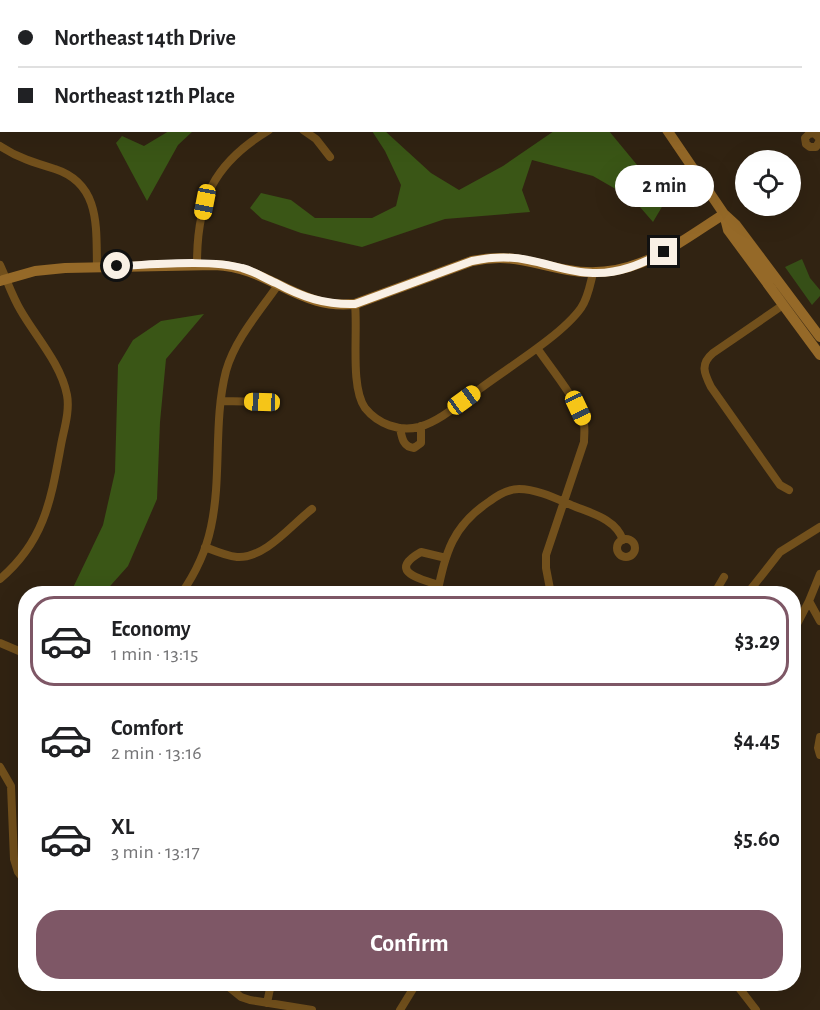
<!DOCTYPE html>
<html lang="en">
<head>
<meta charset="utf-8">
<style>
  body { margin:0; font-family:"Alegreya Sans",sans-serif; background:#f2f2f2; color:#202124; height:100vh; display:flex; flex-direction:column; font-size:22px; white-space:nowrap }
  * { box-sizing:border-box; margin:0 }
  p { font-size:20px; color:#757577 }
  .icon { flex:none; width:33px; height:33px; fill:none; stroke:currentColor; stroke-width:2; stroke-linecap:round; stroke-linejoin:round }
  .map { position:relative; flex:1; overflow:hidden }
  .side { position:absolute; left:18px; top:586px; width:783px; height:405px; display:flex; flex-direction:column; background:#fff; border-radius:24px; box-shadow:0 6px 24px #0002 }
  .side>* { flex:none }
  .banner { position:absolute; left:0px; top:0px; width:820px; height:132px; box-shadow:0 6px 24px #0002; display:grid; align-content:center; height:132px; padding:0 18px; background:#fff }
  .tools { position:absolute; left:735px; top:150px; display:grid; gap:12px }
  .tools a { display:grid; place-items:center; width:66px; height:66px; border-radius:50%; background:#fff; box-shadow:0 6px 24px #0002; font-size:30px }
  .end { position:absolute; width:27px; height:27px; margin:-14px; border:8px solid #f9f0e5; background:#111; box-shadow:0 0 0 3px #111 }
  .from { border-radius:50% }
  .bubble { position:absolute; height:42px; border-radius:21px; background:#fff; box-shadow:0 6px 24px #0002; font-size:20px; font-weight:700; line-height:42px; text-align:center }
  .car { position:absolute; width:18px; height:36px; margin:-18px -9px; border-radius:8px; box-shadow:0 0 4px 2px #0007; background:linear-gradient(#f5c518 24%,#345 0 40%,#f5c518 0 76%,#345 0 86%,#f5c518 0) }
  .banner b { display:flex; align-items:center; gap:21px; height:57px; font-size:22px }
  .banner b+b { border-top:2px solid #e0e0e0 }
  .banner i { width:15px; height:15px; background:#202124 }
  ul { padding:10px 0 0; list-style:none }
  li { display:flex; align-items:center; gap:18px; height:90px; margin:0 12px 9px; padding:0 6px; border:3px solid transparent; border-radius:24px }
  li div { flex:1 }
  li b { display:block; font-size:22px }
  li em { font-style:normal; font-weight:700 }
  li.on { border-color:#7e5766 }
  li>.icon { width:54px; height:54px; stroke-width:1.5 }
  .action { display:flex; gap:12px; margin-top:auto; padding:12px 18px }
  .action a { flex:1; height:69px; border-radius:24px; background:#7e5766; color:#fff; font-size:24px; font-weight:700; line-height:69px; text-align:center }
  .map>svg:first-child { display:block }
  .green { fill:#364f17 }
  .forest { fill:#3a5616 }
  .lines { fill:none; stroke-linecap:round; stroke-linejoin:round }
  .street { stroke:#72501c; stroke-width:8 }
  .secondary { stroke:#956928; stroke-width:10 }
  .route { stroke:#f9f0e5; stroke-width:8 }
</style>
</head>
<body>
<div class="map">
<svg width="820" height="1010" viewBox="0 0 820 1010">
  <rect width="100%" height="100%" fill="#312312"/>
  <path class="green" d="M 802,259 L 810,278 L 820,290 L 820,296 L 812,305 L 785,267 Z"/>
  <path class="forest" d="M 169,131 L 193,131 L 178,145 L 147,201 L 116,143 L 122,136 L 144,146 Z
    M 372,131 L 385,131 L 431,173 L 459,190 L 503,166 L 554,131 L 609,131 L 666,200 L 653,222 L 633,199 L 593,176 L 532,160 L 522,190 L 530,212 L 445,219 L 362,247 L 301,233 L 262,219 L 250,208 L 261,193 L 291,200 L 315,218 L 372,218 L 396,206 L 401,185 L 385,151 Z
    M 204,314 L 166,359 L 160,422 L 157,499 L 128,566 L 103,594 L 70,594 L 103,525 L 115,472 L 118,365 L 133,340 L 161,321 Z"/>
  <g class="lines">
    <path class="street" d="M 249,0 L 250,2
      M 479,0 L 481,2
      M 273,2 L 275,0
      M 444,2 L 446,0
      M 533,2 L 535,0
      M 659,2 L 659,0
      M 777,2 L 778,0
      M 0,49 L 2,49
      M 303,130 L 316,139 L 330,157
      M 818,137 L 814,133 L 809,134 L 805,138 L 806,144 L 810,147 L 816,147 L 819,142 L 820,136
      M 0,146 C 18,158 35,163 55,169 C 101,184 96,228 97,267
      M 197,264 C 197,200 213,164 269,130
      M 0,265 C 7,280 12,296 21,311 C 36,337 61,364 67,395 C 70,411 64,429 61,445 C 51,499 45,541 0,579
      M 355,304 C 358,332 350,387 365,408 C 378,424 399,432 419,427 C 441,421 462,401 481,388 C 509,367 562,335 581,308 C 588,298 590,285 593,273
      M 783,305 L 713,353 C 700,364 704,373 711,387 L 780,485 L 789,490
      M 537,348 C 550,367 579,402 584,424 C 585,430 584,436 584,442 L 546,555 L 546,568 L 551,594
      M 221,401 L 262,402
      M 400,428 C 402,438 403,447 414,448 L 421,443 L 421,426
      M617 548a9 9 0 1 1 18 0a9 9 0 1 1-18 0Z
      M 205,547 C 215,551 227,556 237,557 C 265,559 292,524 312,509
      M 820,574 L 809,601 L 820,621
      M 439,585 C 419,579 387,571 421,552 L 446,558
      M 181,594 C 195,574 206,551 211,527 C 222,476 213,422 226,371 C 235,339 260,311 278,285
      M 437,594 C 446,552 452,526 490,501 C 498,495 508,489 519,489 C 538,489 559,500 576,507 C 594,514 616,520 623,540
      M 714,594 L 724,577
      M 747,594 L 780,552 L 820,527
      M 794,630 L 809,601
      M 0,643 L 26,654
      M 820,737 L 818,748 L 820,755
      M 0,767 L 11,786 L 14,859 L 18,872 L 26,882
      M 225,984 L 241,997 L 250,1000 L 312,1010
      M 736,984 L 756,1010
      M 267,1003 L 271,984
      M 400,1010 L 416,984"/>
    <path class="secondary" d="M 573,0 L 574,2
      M 667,130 L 724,214 L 736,225 L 820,337
      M 724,214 L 728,230 L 820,355
      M 0,281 L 35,271 L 65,268 L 215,265 C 258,267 279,290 317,301 C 330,305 342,305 355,304 L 472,261 C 512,253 530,263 568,270 C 631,282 674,246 724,214"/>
  </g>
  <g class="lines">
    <path class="route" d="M 117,266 C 151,265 210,259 242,268 C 254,271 264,278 276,283 C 302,297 325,305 355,304 L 472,261 C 491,257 509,256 528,260 C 550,264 571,273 593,273 C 619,274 642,264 664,252"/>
  </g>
</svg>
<div class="tools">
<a><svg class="icon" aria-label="locate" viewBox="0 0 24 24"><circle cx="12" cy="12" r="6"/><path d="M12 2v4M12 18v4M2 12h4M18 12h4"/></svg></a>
</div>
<i class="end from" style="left:117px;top:266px"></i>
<i class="end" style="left:664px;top:252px"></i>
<div class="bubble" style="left:615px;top:165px;width:99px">2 min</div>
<i class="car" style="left:205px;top:202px;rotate:191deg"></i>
<i class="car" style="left:464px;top:400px;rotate:54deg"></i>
<i class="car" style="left:262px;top:402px;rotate:272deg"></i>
<i class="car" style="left:578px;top:408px;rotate:155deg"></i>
<div class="banner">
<b><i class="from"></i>Northeast 14th Drive</b>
<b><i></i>Northeast 12th Place</b>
</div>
<section class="side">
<ul>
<li class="on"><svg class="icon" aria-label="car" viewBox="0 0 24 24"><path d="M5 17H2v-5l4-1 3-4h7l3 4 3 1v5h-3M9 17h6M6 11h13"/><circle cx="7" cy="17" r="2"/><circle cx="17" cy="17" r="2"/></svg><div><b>Economy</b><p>1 min · 13:15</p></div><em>$3.29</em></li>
<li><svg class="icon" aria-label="car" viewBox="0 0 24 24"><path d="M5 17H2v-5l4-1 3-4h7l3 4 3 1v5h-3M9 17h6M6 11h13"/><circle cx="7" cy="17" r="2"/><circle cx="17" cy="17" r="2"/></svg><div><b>Comfort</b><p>2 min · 13:16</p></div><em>$4.45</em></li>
<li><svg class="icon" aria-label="car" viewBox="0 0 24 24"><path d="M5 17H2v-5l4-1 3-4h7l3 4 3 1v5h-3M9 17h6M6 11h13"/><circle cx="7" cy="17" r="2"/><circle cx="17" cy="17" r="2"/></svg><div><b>XL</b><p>3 min · 13:17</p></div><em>$5.60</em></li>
</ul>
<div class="action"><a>Confirm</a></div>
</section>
</div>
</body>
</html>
